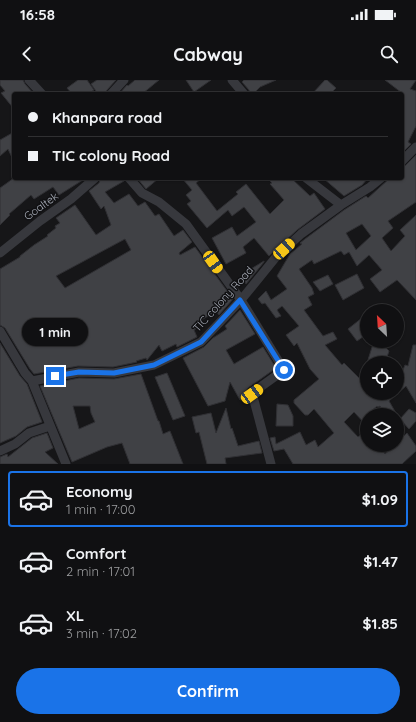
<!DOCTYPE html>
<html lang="en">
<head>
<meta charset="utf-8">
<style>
  body { margin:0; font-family:Quicksand,sans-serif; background:#1e1e20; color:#f1f3f6; height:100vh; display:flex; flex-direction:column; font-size:15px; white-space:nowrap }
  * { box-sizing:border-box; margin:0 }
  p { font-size:13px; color:#9c9d9f }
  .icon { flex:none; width:22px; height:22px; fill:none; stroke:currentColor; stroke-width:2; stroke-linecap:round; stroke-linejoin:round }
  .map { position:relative; height:384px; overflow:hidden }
  .side { display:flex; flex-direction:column; background:#101012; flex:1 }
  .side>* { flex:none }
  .guide { position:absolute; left:12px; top:12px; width:392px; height:88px; border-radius:4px; box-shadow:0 1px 3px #0004,0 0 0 1px #303032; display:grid; align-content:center; height:88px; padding:0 16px; background:#101012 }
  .needle { width:26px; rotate:335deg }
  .tools { position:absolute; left:360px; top:224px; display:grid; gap:8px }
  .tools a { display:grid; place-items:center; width:44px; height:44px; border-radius:50%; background:#101012; box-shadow:0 1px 3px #0004,0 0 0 1px #303032; font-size:20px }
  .end { position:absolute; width:18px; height:18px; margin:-9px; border:5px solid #1a73e8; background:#fff; box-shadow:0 0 0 2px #fff }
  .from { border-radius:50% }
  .bubble { position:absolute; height:28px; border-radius:14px; background:#101012; box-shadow:0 1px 3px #0004,0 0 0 1px #303032; font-size:13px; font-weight:700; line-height:28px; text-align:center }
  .car { position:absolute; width:12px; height:24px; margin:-12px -6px; border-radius:5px; box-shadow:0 0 3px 1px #0007; background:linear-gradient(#f5c518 24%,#345 0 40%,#f5c518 0 76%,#345 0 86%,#f5c518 0) }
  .guide b { display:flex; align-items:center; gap:14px; height:38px; font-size:15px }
  .guide b+b { border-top:1px solid #303032 }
  .guide i { width:10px; height:10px; background:#f1f3f6 }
  ul { padding:7px 0 0; list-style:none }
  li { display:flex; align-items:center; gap:12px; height:56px; margin:0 8px 6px; padding:0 8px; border:2px solid transparent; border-radius:4px }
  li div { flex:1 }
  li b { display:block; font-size:15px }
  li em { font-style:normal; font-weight:700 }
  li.current { border-color:#1a73e8 }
  li>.icon { width:36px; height:36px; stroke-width:1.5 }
  .primary-button { display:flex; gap:8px; margin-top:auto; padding:8px 16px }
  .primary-button a { flex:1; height:46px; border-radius:24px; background:#1a73e8; color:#fff; font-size:16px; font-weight:700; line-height:46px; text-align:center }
  .status { display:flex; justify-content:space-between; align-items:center; height:28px; padding:0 20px; background:#101012; direction:ltr }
  .status svg { height:11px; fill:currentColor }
  header { display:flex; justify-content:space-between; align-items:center; height:52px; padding:0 16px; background:#101012; font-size:18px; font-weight:700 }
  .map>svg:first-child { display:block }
  .building { fill:#404145; stroke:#303034; fill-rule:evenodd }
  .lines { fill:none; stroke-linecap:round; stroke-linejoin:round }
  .minor { stroke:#37383d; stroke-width:9 }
  .route { stroke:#1a73e8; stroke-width:5 }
  .labels { text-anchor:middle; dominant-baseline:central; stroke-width:3; stroke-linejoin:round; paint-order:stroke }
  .street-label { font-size:11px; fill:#a8adb8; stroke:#111113 }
</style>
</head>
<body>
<div class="status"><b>16:58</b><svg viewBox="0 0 49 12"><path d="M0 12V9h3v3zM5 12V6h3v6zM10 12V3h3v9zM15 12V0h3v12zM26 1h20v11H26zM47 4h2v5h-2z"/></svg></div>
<header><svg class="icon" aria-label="back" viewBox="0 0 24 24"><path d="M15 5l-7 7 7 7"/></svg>Cabway<svg class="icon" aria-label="search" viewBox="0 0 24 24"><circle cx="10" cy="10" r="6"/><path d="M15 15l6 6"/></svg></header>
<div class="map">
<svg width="416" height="384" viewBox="0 0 416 384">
  <rect width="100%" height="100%" fill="#161618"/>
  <path class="building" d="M 0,0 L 23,0 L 25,4 L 34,14 L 14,14 L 14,29 L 1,13 L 5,11 L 0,5 Z
    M 78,0 L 87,0 L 94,10 L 88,14 L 72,14 L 67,8 Z
    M 97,0 L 116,0 L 107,10 L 105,14 L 98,14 L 91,4 Z
    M 135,0 L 159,0 L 142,14 L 119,14 L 127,5 L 128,6 Z
    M 186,0 L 211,0 L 194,12 Z
    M 244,0 L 276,0 L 260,7 L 253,14 L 250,14 L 249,10 L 242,2 Z
    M 325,0 L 327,0 L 336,8 L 330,14 L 312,14 Z
    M 385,0 L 416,0 L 410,9 L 416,11 L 416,46 L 408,62 L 411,64 L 402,73 L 402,13 Z
    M 14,52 L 14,82 L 8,69 L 0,76 L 0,60 Z
    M 416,75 L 416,122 L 388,141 L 393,148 L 382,158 L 391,171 L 405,156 L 400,150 L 416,135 L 416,220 L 397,200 L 380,212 L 370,199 L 382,190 L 369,175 L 357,186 L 349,172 L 344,175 L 341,171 L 314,184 L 312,180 L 299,189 L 312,208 L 314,214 L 308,217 L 312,225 L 304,230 L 323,256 L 333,252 L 337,259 L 325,265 L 342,285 L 344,283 L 361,300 L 365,287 L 367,287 L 367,313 L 397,313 L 397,305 L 405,285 L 408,286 L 413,265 L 416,265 L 416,323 L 406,306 L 389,321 L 397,335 L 385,335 L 380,326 L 378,327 L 377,326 L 367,335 L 367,346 L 354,332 L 344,342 L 358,357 L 367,350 L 367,365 L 377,365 L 385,374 L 395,365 L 397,365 L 397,363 L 407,353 L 416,366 L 416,371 L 402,384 L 293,384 L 284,369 L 274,371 L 270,358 L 275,357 L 276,364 L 300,352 L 306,365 L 315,360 L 318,367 L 334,353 L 314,329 L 308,335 L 305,335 L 294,323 L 294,320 L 319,299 L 310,289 L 297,263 L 294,266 L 286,255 L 299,246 L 282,226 L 277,230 L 281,236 L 276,238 L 265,223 L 262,224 L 258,219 L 266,211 L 271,220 L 287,209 L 277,196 L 290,174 L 302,164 L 300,163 L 305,159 L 344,130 L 366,116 L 368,118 L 390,98 L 402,98 L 402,87 L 406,85 ZM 362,144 L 371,156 L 356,170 L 346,153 Z
    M 14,98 L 86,98 L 59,115 L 53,107 L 34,119 L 31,115 L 9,134 L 10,135 L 0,145 L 0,108 Z
    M 101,98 L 123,98 L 124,101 L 105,112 L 114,123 L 129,114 L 138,126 L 145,122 L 155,136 L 159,134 L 174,156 L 183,150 L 192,162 L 179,173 L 180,175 L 195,167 L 233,219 L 219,235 L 216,231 L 195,244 L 197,248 L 194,250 L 197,257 L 177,267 L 176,264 L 162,271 L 159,265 L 147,280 L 146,278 L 136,281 L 137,282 L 113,287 L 78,286 L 34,294 L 30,289 L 5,248 L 0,245 L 0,189 L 20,177 L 20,176 L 34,165 L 48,156 L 47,155 L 56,148 L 55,146 L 60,143 L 56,138 L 75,125 L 96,155 L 111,145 L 104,126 L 101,129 L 89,111 L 99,103 ZM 125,159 L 131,170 L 65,208 L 56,196 Z
    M 137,98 L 159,98 L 146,109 Z
    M 182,98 L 202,98 L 196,103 L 217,131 L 238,114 L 236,112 L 246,104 L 270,134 L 284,120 L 270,104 L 272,103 L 267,98 L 291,98 L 310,116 L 314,113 L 325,129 L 297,150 L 269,176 L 254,158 L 243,167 L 246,173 L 226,184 L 212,158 L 232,147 L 237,156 L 256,142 L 244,127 L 232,136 L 228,130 L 207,148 L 187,124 L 191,121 L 186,115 L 192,110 Z
    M 323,98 L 368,98 L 362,105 L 344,116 Z
    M 264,181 L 264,182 L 246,204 L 241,195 Z
    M 357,194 L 364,208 L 343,220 L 335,205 Z
    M 328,195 L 333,204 L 320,211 L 313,202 Z
    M 240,230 L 255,254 L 226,270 L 234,284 L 263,267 L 276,288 L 248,308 L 246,311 L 247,317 L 240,320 L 230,302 L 225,321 L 208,326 L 183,278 L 204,267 L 213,258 L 227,249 L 225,246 Z
    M 367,234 L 367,254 L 357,261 L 348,249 Z
    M 374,261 L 379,261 L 389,271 L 385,283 L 367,283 Z
    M 0,263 L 20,296 L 27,304 L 42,342 L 27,347 L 16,356 L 0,363 Z
    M 167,293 L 185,336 L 173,340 L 155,297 Z
    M 141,294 L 158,341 L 159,341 L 163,354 L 170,351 L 183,384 L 130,384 L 122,363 L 107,367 L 72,382 L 40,306 L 79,298 L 114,299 ZM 73,326 L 90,326 L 91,333 L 95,342 L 79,349 Z
    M 277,324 L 288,325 L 293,336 L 293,346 L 276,346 Z
    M 226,328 L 231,349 L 232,348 L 238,366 L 259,361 L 262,373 L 225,378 L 226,384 L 207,384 L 199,352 L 196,353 L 192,337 L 211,333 L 216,353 Z
    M 409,329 L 416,333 L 416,341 L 409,349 L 400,339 Z
    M 47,353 L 53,368 L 45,372 L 58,384 L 0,384 L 0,377 L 7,374 L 8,377 L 32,358 Z"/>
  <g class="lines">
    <path class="minor" d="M 29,0 L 42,14
      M 232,0 L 244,14
      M 111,14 L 124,0
      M 402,81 L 416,67
      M 129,98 L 142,113 L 159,122 L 186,144 L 241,220 L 284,290 L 252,313 L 271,384
      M 306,98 L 341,125
      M 0,173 L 40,141 L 71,119 L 95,98
      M 0,251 L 25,293 L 32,301 L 66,384
      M 32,301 L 79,292 L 114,293 L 154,285 L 201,262 L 241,220 L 276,177 L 301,154 L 341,125 L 370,107 L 381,98
      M 0,371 L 15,364 L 29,353 L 50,346"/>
  </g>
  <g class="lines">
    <path class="route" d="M 55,296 L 79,292 L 114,293 L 154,285 L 201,262 L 240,220 L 284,290"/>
  </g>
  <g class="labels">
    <g class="street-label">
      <text transform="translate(41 126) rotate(-36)">Goaltek</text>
      <text transform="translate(223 219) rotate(-48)">TIC colony Road</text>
    </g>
  </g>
</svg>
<div class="tools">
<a><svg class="needle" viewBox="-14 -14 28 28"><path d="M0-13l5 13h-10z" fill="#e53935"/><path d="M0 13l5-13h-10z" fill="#9c9d9f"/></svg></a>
<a><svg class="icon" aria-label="locate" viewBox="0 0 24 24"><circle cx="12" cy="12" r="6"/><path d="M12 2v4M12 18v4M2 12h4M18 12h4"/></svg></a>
<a><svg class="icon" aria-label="layers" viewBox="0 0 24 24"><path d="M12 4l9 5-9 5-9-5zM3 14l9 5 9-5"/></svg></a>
</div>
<i class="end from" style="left:284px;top:290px"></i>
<i class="end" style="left:55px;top:296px"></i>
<div class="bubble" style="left:22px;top:238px;width:66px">1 min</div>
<i class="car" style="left:284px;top:169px;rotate:48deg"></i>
<i class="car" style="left:213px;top:182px;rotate:145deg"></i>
<i class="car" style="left:252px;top:314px;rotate:54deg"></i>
<div class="guide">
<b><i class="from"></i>Khanpara road</b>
<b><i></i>TIC colony Road</b>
</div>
</div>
<section class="side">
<ul>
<li class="current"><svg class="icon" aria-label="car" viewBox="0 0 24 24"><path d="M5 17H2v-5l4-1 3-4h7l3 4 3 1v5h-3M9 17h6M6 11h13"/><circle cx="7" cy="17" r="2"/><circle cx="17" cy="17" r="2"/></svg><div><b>Economy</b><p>1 min · 17:00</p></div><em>$1.09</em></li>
<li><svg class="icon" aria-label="car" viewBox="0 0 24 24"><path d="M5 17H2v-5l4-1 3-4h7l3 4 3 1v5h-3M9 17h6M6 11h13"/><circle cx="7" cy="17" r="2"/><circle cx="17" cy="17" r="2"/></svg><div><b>Comfort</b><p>2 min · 17:01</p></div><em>$1.47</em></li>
<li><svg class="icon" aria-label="car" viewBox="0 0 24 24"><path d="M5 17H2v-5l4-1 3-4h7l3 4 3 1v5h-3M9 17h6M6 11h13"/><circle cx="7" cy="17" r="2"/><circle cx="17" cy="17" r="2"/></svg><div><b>XL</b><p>3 min · 17:02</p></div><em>$1.85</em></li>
</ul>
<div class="primary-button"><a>Confirm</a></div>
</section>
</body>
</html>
